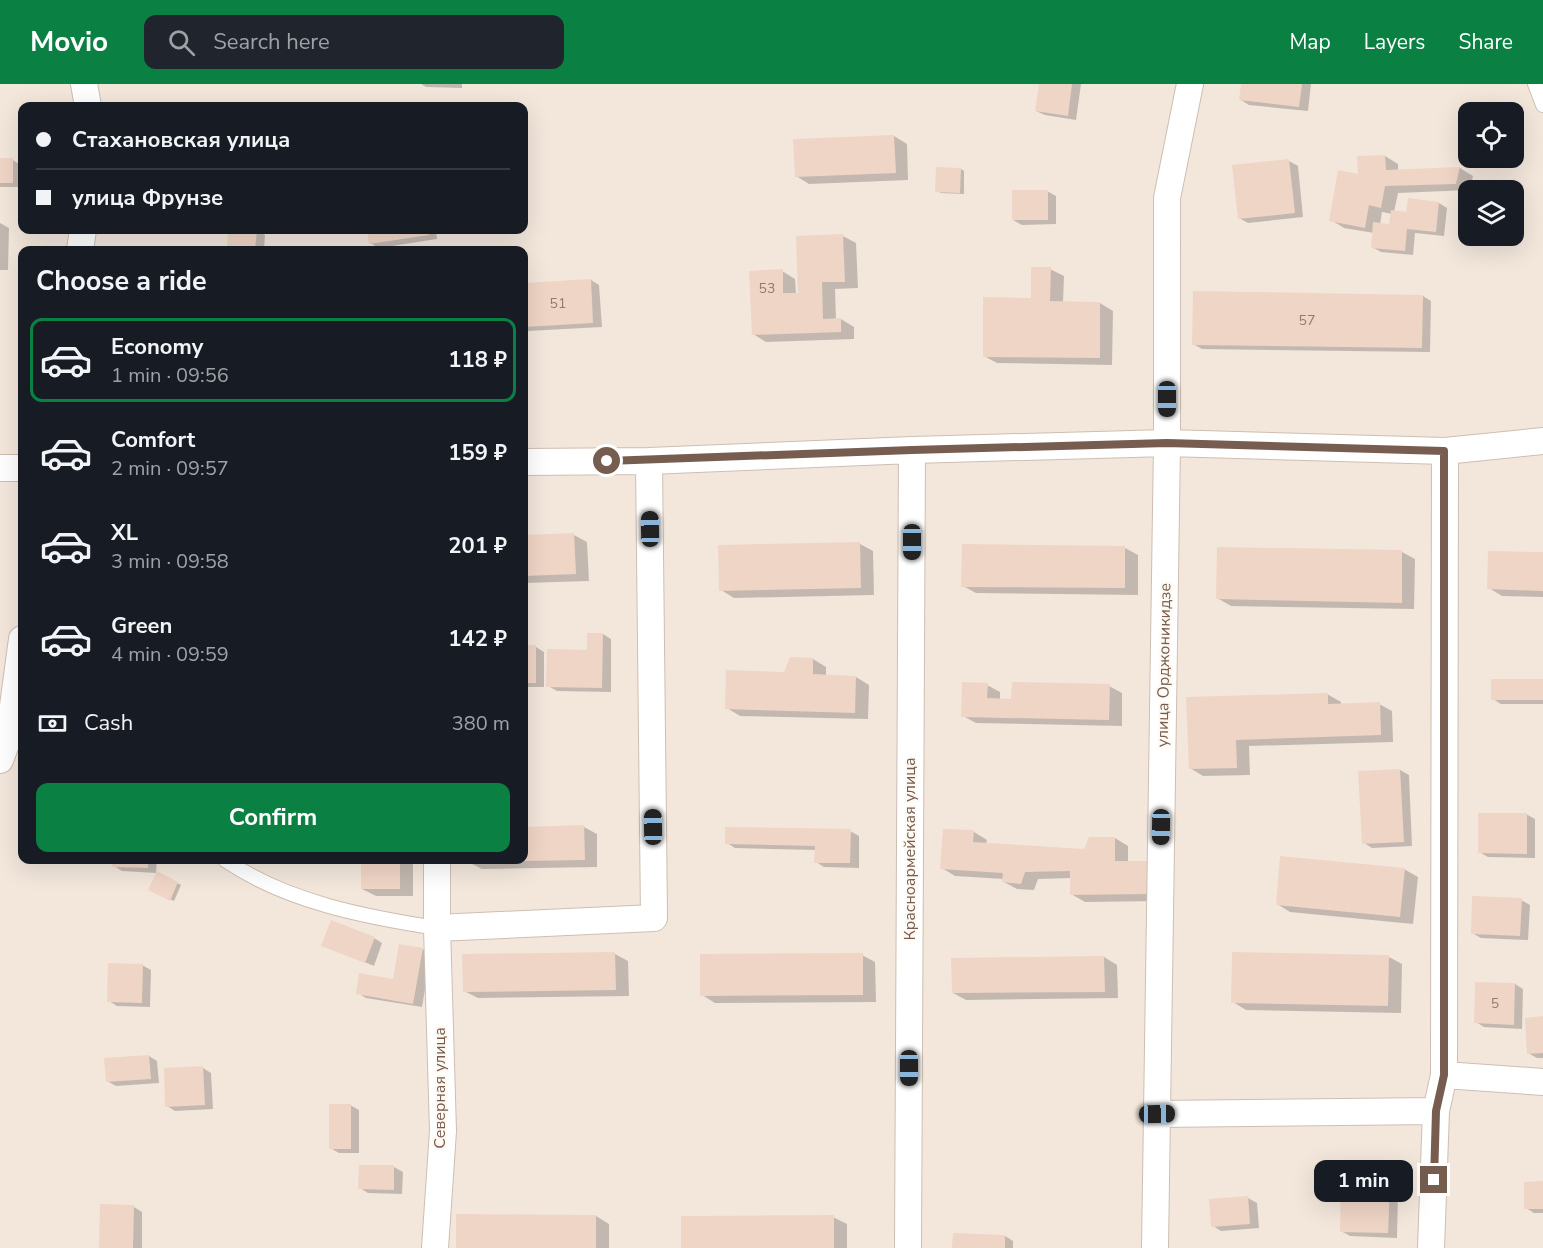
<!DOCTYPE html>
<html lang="en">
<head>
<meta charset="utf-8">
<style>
  body { margin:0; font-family:"Nunito Sans",sans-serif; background:#20242c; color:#f1f3f6; height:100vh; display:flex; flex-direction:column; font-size:22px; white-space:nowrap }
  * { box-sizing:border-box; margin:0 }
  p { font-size:20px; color:#9ea1a6 }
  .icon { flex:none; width:33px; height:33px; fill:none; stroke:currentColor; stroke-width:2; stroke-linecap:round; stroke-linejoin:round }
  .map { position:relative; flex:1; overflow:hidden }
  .sheet { position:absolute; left:18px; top:162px; width:510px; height:618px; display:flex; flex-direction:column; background:#171b24; border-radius:12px; box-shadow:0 6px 24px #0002 }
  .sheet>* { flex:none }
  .guide { position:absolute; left:18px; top:18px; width:510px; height:132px; border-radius:12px; box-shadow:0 6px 24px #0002; display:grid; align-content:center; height:132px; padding:0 18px; background:#171b24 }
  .buttons { position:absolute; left:1458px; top:18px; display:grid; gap:12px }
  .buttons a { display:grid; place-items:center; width:66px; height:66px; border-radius:12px; background:#171b24; box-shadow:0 6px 24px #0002; font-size:30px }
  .end { position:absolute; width:27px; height:27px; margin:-14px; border:8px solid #765d50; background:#fff; box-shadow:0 0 0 3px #fff }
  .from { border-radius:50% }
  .bubble { position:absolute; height:42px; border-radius:12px; background:#171b24; box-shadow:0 6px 24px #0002; font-size:20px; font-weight:700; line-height:42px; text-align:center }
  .car { position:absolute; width:18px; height:36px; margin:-18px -9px; border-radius:8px; box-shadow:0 0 4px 2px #0007; background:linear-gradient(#222 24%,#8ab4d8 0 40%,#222 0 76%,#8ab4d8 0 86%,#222 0) }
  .guide b { display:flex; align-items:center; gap:21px; height:57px; font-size:22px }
  .guide b+b { border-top:2px solid #363941 }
  .guide i { width:15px; height:15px; background:#f1f3f6 }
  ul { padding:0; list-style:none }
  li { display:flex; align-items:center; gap:18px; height:84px; margin:0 12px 9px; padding:0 6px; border:3px solid transparent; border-radius:12px }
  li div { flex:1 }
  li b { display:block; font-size:22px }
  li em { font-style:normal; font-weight:700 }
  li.on { border-color:#0b8043 }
  li>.icon { width:54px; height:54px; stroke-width:1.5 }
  h2 { padding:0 18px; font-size:27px; line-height:72px }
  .pay { display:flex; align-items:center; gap:15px; height:66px; padding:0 18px; font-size:22px }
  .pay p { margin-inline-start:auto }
  .action { display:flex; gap:12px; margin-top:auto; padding:12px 18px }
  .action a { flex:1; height:69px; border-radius:12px; background:#0b8043; color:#fff; font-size:24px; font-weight:700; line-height:69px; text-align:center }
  header { display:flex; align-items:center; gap:36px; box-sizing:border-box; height:84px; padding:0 30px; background:#0b8043; color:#fff }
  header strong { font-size:28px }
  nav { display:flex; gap:33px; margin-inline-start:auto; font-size:21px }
  .search { width:420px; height:54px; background:#20242c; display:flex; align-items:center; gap:15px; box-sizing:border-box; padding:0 21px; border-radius:12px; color:#9ea1a6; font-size:22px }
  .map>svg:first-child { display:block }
  .residential { fill:#f3e7dc; fill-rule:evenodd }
  .shadow { fill:#0003; fill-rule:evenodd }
  .building { fill:#efd5c6 }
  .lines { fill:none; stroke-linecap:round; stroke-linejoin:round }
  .lane-casing { stroke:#cebeb2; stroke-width:16 }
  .street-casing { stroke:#cebeb2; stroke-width:28 }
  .lane { stroke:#fff; stroke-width:14 }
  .street { stroke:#fff; stroke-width:26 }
  .route { stroke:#765d50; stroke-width:8 }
  .labels { text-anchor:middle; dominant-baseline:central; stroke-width:4.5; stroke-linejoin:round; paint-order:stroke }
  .number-label { font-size:14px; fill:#947b6e }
  .street-label { font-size:16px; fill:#765d50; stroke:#fefaf3 }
</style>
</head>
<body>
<header>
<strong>Movio</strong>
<div class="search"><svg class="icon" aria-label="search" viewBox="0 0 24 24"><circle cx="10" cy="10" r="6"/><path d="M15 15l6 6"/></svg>Search here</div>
<nav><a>Map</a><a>Layers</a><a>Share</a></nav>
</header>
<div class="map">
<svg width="1543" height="1164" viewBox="0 0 1543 1164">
  <rect width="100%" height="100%" fill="#fcf5ed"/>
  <path class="residential" d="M 0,0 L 1543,0 L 1543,1164 L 0,1164 ZM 22,22 L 524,22 L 524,146 L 22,146 ZM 1468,28 L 1514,28 L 1514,74 L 1468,74 ZM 1468,106 L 1514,106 L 1514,152 L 1468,152 ZM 22,166 L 524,166 L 524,776 L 22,776 Z"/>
  <path class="shadow" d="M 421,0 L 462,0 L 462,4 L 426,3 Z
    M 1040,0 L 1081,0 L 1076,36 L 1045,31 L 1036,27 Z
    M 1243,0 L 1311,0 L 1308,27 L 1249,21 L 1241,16 Z
    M 894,52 L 907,60 L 908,96 L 809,100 L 796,92 Z
    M 1385,72 L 1398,80 L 1398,87 L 1460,84 L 1473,92 L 1470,106 L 1398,109 L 1394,128 L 1407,130 L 1439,119 L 1447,124 L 1444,152 L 1415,149 L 1413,171 L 1381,168 L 1372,163 L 1374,149 L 1344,144 L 1331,136 L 1359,92 ZM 1382,128 L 1392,130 L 1390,142 L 1380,141 Z
    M 0,76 L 13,76 L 21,81 L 21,103 L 0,103 Z
    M 1289,77 L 1298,82 L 1303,133 L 1248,139 L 1239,134 Z
    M 961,85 L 964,87 L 964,110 L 941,109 L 937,107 Z
    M 1047,107 L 1056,112 L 1056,140 L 1022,141 L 1013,136 Z
    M 0,139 L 9,144 L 8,186 L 0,186 Z
    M 230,146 L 256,146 L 265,151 L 264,166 L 228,166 Z
    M 368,146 L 436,146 L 437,155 L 379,164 L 370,159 Z
    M 843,152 L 856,159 L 858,204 L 835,205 L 836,236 L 841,235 L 854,243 L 854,255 L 766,258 L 753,250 L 782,187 L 795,195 L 796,211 L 800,211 Z
    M 1050,185 L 1064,192 L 1063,219 L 1100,219 L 1113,227 L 1112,281 L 997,279 L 984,272 L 1033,215 Z
    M 591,196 L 599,201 L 602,243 L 528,247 L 524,245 L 524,200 Z
    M 1423,212 L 1431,217 L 1430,268 L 1202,265 L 1193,260 Z
    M 574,451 L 587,458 L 589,497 L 524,499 L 524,453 Z
    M 860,460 L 873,467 L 874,511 L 734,514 L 721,506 Z
    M 963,462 L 1125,464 L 1138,471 L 1138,511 L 976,509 L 963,502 Z
    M 1402,468 L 1415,475 L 1414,525 L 1231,522 L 1217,514 Z
    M 1543,470 L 1543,513 L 1502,512 L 1489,504 Z
    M 603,550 L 611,555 L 611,608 L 557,607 L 548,602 L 588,567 Z
    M 524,562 L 536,563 L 544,568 L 544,603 L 524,603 Z
    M 791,575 L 813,575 L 826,583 L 826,592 L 856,593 L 869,601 L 868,635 L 740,632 L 727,624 L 785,589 Z
    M 1543,597 L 1543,620 L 1501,620 L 1493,615 Z
    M 987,601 L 1000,608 L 1000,616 L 1013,616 L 1109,602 L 1122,609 L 1122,642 L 976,639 L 963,632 Z
    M 1327,610 L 1341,618 L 1341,621 L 1379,620 L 1392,627 L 1393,658 L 1249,662 L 1250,691 L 1203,692 L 1190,684 L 1188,614 Z
    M 1400,686 L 1409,691 L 1412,762 L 1372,764 L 1364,759 Z
    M 1526,730 L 1535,735 L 1535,774 L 1488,773 L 1479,768 Z
    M 584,743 L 597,750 L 597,783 L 482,785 L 468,778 L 468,776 L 524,776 L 524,744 Z
    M 850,747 L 859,752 L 859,784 L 824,783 L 816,778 L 816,766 L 735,764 L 727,759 Z
    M 974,748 L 987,756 L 986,760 L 1086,767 L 1115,754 L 1128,762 L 1128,778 L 1146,778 L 1160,786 L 1160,817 L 1085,818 L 1071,810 L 1071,794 L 1038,795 L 1034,806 L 1017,805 L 1004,798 L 1004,795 L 955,792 L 942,784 Z
    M 114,776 L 157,776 L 156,789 L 122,787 L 114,782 Z
    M 362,776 L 413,776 L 413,812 L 376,812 L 362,805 Z
    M 1404,785 L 1418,793 L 1413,840 L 1290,828 L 1277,820 Z
    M 158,789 L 181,801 L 174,817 L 150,806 Z
    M 1521,816 L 1530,821 L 1528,856 L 1481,854 L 1472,849 Z
    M 374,854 L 382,859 L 374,882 L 323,861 Z
    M 422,865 L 431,870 L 422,923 L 366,914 L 358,909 L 395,897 Z
    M 615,870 L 628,877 L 629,912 L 478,914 L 464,907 Z
    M 862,871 L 875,878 L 876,918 L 715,919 L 702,911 Z
    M 1104,873 L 1117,881 L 1118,914 L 966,916 L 953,909 Z
    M 1389,873 L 1402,880 L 1401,929 L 1246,926 L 1233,918 Z
    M 142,881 L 151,886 L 150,923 L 117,922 L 109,917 Z
    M 1515,900 L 1523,905 L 1522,945 L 1484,943 L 1476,938 Z
    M 1543,934 L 1543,974 L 1537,974 L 1528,969 Z
    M 149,972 L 157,977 L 159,999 L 116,1002 L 107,997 Z
    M 203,984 L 211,989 L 213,1025 L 175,1027 L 167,1022 Z
    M 350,1021 L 359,1026 L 359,1069 L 339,1069 L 330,1064 Z
    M 360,1082 L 394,1083 L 403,1088 L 402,1110 L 368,1109 L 360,1104 Z
    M 1543,1099 L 1543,1129 L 1534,1129 L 1526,1124 Z
    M 1389,1104 L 1398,1109 L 1397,1154 L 1350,1152 L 1341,1147 Z
    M 1248,1114 L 1257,1119 L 1259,1144 L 1221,1147 L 1213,1142 Z
    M 134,1123 L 142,1128 L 142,1164 L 101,1164 Z
    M 596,1132 L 609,1140 L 609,1164 L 457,1164 Z
    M 833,1133 L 847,1140 L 847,1164 L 683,1164 Z
    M 1005,1152 L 1013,1157 L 1013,1164 L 954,1164 Z"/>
  <path class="building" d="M 1039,0 L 1072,0 L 1068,32 L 1035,27 Z
    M 1241,0 L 1302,0 L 1299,23 L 1239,16 Z
    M 894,51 L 896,89 L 795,93 L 793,55 Z
    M 1385,71 L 1386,86 L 1460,83 L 1456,100 L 1385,102 L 1381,124 L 1369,121 L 1365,144 L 1329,137 L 1338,86 L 1358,90 L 1357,72 Z
    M 0,74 L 13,74 L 13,99 L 0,99 Z
    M 1289,75 L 1295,129 L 1238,135 L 1232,81 Z
    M 936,83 L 961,84 L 960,109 L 935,108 Z
    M 1012,106 L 1048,106 L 1048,136 L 1012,136 Z
    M 1408,114 L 1439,118 L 1436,148 L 1407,145 L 1405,167 L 1371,164 L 1373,138 L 1389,140 L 1391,126 L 1406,128 Z
    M 228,146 L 257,146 L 255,166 L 227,166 Z
    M 367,146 L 428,146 L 429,151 L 369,160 Z
    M 843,150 L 845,198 L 822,198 L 823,235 L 841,234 L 841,248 L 752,251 L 749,187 L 783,185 L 783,209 L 798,209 L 796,152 Z
    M 1031,183 L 1051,183 L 1050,217 L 1100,218 L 1100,274 L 983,273 L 983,213 L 1031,214 Z
    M 591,195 L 593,239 L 524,243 L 524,199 Z
    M 1193,207 L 1423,211 L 1422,264 L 1192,261 Z
    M 574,449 L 576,490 L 524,492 L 524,451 Z
    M 860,458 L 861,504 L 719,507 L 718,461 Z
    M 962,460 L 1125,462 L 1125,504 L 961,503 Z
    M 1217,463 L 1402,466 L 1402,519 L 1216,515 Z
    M 1488,467 L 1543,468 L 1543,507 L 1487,505 Z
    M 587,549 L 603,549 L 602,604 L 546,603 L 547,565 L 587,566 Z
    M 524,561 L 536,561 L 536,599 L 524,599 Z
    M 790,573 L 813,574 L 813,590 L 856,592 L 855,629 L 725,625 L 726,586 L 784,588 Z
    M 1491,595 L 1543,595 L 1543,616 L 1491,616 Z
    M 962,598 L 988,599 L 987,614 L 1011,615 L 1012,598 L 1110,600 L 1109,636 L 961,633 Z
    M 1328,609 L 1328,620 L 1380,618 L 1381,651 L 1236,656 L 1237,684 L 1189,685 L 1186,613 Z
    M 1400,685 L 1404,758 L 1362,760 L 1358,687 Z
    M 1478,729 L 1527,729 L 1527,770 L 1478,769 Z
    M 584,741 L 585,776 L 524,777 L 524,743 Z
    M 725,743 L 851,745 L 850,779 L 814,779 L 815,762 L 725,760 Z
    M 943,745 L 974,746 L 973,758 L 1084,765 L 1089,753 L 1115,753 L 1115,777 L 1147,777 L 1147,810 L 1070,811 L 1070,787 L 1025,788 L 1021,800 L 1002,798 L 1003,789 L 940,785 Z
    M 1280,772 L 1405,784 L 1400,833 L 1276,821 Z
    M 113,776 L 148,776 L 148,784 L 112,783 Z
    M 361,776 L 400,776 L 400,805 L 361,805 Z
    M 467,776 L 519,776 L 519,777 L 467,779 Z
    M 157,787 L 178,798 L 170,817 L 148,806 Z
    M 1472,812 L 1522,814 L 1520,852 L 1471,850 Z
    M 331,836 L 375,853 L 365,879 L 321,862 Z
    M 399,860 L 423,864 L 413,920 L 356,910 L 359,889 L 393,895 Z
    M 615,868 L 616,906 L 463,908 L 462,870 Z
    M 1232,868 L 1389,871 L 1388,922 L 1231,919 Z
    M 863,869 L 863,911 L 700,912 L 700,870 Z
    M 1104,872 L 1105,908 L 952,909 L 951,874 Z
    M 108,879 L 143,880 L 142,919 L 107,918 Z
    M 1475,898 L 1515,899 L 1514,941 L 1474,939 Z
    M 1543,932 L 1543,969 L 1527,970 L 1525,934 Z
    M 149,971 L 151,995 L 106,998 L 104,974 Z
    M 203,982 L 205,1021 L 165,1023 L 164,984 Z
    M 329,1020 L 351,1020 L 351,1065 L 329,1065 Z
    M 359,1081 L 394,1081 L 394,1106 L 358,1105 Z
    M 1543,1097 L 1543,1125 L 1524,1125 L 1524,1098 Z
    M 1341,1101 L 1390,1103 L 1388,1149 L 1340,1148 Z
    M 1248,1112 L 1250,1140 L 1211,1143 L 1209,1115 Z
    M 100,1120 L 134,1121 L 133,1164 L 99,1164 Z
    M 456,1130 L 596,1131 L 596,1164 L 456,1164 Z
    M 834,1131 L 834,1164 L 681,1164 L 681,1132 Z
    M 953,1149 L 1005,1151 L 1005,1164 L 952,1164 Z"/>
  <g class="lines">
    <defs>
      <path id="lane" d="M 1535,0 L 1543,21
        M 225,776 C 287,818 365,833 437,844"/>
      <path id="street" d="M 84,0 L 88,22
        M 80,166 L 83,146
        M 524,378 L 649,377 L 912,366 L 1167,359 L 1445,367 L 1543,357
        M 0,384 L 22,384
        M 0,676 L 9,652 L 22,555
        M 437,776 L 437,844
        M 1444,991 L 1543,998
        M 1157,1030 L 1436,1027
        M 435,1164 L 443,1047 L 437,844 L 654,834 L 649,377
        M 908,1164 L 912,366
        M 1155,1164 L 1167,359 L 1167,114 L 1190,0
        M 1431,1164 L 1436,1027 L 1444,991 L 1445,367"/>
    </defs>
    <use href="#lane" class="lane-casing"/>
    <use href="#street" class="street-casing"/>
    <use href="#lane" class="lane"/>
    <use href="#street" class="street"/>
  </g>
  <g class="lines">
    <path class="route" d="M 607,377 L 912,366 L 1167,359 L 1444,367 L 1444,991 L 1436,1027 L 1434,1096"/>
  </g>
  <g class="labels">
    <g class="number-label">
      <text x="767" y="204">53</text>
      <text x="558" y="219">51</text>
      <text x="1307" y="236">57</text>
      <text x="1495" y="919">5</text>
    </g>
    <g class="street-label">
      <text transform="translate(1164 581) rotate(-89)">улица Орджоникидзе</text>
      <text transform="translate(910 765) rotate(-90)">Красноармейская улица</text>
      <text transform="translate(440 1004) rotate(-90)">Северная улица</text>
    </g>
  </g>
</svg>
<div class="buttons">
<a><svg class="icon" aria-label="locate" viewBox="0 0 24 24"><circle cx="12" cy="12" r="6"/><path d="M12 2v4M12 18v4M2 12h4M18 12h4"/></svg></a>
<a><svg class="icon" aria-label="layers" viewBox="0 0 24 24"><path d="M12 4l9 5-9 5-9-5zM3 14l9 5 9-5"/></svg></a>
</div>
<i class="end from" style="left:607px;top:377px"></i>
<i class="end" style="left:1434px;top:1096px"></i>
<div class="bubble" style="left:1314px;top:1076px;width:99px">1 min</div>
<i class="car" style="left:1167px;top:315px;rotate:180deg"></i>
<i class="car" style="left:650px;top:445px;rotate:359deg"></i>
<i class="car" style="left:912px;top:458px;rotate:180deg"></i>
<i class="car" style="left:653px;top:743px;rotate:359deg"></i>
<i class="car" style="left:1161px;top:743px;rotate:181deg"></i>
<i class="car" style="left:909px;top:984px;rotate:180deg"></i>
<i class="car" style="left:1157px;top:1030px;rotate:89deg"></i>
<div class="guide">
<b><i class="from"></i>Стахановская улица</b>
<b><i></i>улица Фрунзе</b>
</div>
<section class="sheet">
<h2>Choose a ride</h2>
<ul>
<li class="on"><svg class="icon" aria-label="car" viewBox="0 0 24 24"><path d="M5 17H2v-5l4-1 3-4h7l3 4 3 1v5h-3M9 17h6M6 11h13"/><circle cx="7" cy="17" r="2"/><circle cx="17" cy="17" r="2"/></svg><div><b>Economy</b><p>1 min · 09:56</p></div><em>118 ₽</em></li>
<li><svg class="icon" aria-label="car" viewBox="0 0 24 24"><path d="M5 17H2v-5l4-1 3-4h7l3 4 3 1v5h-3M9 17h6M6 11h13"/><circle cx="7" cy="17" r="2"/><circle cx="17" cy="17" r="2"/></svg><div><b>Comfort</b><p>2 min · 09:57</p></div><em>159 ₽</em></li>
<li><svg class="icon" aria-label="car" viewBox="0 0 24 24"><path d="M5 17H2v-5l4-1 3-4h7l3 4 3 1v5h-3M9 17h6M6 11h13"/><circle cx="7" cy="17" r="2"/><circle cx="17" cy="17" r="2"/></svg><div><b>XL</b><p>3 min · 09:58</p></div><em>201 ₽</em></li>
<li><svg class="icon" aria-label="car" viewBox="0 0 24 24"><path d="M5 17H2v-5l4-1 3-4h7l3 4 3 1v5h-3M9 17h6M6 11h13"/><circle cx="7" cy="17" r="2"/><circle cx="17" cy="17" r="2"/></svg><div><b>Green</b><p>4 min · 09:59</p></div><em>142 ₽</em></li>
</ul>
<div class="pay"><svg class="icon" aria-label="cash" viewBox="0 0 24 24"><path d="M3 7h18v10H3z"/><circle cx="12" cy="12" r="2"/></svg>Cash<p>380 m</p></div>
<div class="action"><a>Confirm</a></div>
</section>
</div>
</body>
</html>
